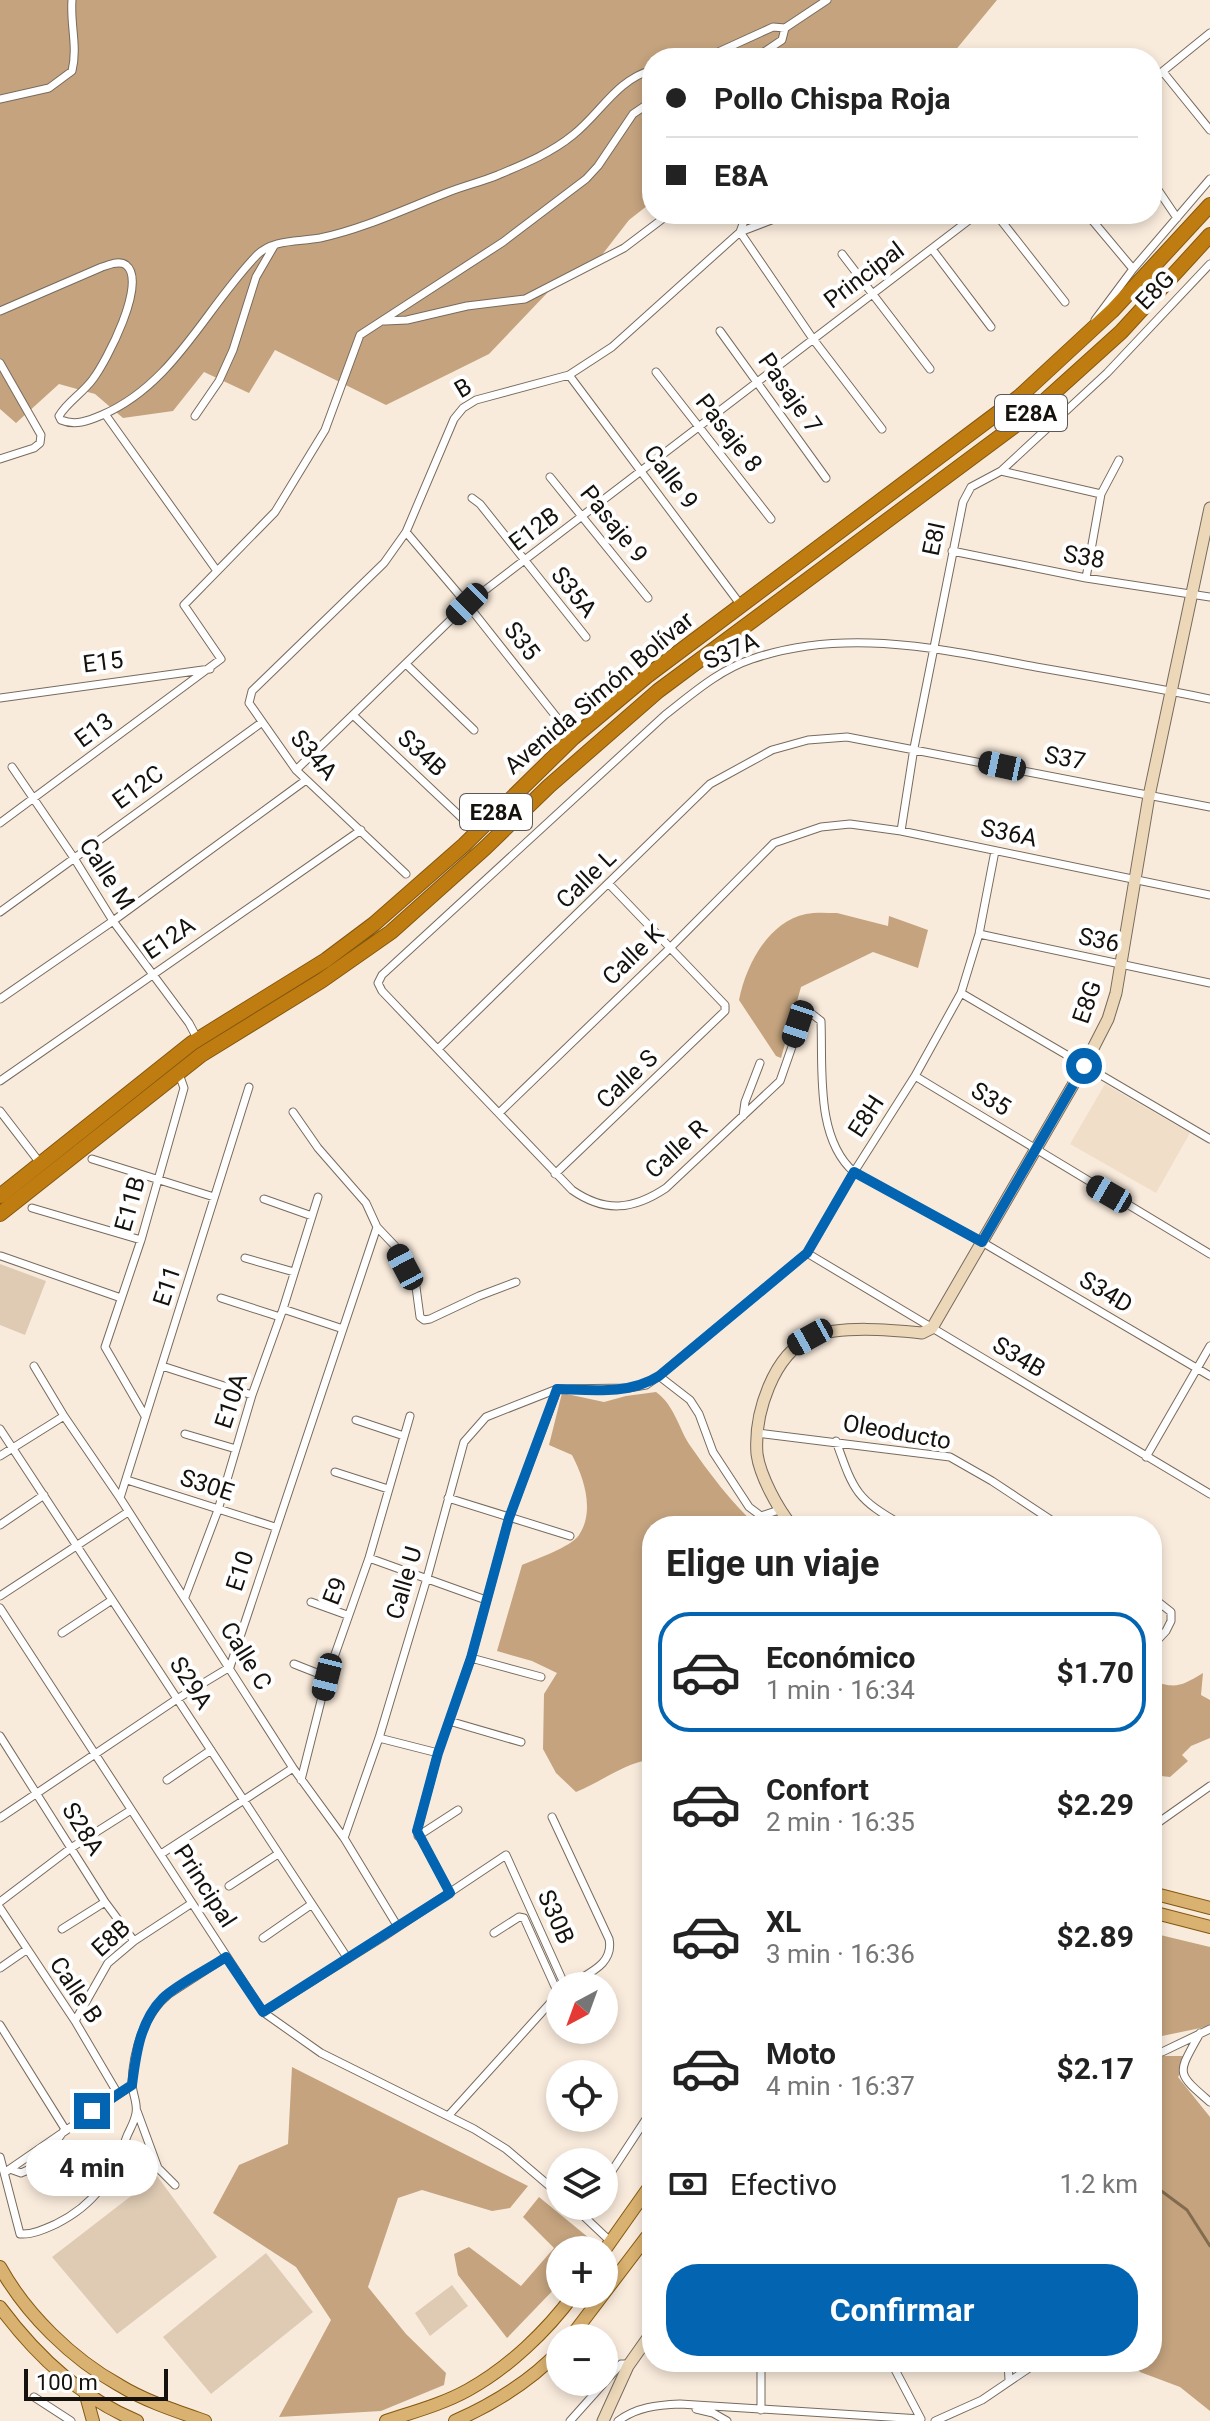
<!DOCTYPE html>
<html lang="es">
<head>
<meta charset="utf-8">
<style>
  body { margin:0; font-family:Roboto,sans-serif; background:#f6f6f6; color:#222; height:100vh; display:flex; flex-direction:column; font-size:30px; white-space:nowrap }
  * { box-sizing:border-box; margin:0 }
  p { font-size:26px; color:#767676 }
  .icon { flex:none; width:44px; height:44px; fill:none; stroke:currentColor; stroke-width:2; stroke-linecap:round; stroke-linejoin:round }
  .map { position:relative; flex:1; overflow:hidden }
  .drawer { position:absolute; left:642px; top:1516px; width:520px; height:856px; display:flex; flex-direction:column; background:#fff; border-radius:32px; box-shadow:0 4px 12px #0003 }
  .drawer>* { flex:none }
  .banner { position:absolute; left:642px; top:48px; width:520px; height:176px; border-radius:32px; box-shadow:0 4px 12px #0003; display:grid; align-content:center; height:176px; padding:0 24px; background:#fff }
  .needle { width:52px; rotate:221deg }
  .tools { position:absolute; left:546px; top:1972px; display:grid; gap:16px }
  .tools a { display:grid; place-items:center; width:72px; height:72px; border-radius:50%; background:#fff; box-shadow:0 4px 12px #0003; font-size:40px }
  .scale { position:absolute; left:24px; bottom:20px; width:144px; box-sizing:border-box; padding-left:8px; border:4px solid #15110c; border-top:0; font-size:22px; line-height:28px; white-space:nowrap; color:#15110c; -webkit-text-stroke:6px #fff; paint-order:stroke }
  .end { position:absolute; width:36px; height:36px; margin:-18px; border:10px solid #0365b2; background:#fff; box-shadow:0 0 0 4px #fff }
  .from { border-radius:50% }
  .bubble { position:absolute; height:56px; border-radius:28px; background:#fff; box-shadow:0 4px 12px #0003; font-size:26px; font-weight:700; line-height:56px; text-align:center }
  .car { position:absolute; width:24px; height:48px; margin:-24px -12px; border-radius:10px; box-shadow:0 0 6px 2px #0007; background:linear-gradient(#222 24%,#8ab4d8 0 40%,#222 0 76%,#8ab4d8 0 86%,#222 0) }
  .banner b { display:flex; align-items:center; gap:28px; height:76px; font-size:30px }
  .banner b+b { border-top:2px solid #e0e0e0 }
  .banner i { width:20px; height:20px; background:#222 }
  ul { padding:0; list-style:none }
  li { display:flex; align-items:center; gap:24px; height:120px; margin:0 16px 12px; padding:0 8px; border:4px solid transparent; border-radius:32px }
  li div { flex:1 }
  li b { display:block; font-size:30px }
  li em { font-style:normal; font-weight:700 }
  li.current { border-color:#0365b2 }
  li>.icon { width:72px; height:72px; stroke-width:1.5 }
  h2 { padding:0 24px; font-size:36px; line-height:96px }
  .pay { display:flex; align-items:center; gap:20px; height:88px; padding:0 24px; font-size:30px }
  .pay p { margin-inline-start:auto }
  .button { display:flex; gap:16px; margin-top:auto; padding:16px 24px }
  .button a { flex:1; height:92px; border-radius:32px; background:#0365b2; color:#fff; font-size:32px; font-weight:700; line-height:92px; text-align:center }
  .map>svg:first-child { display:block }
  .built { fill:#f1dec9 }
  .green { fill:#dfcbb4 }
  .forest { fill:#c4a37e }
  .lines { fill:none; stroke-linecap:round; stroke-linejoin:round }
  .stream { stroke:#826b4f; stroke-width:3 }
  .street-casing { stroke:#776b5e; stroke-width:9 }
  .secondary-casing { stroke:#776b5e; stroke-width:13 }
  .primary-casing { stroke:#84570f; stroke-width:14 }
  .highway-casing { stroke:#84570f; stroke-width:16 }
  .street { stroke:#fff; stroke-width:7 }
  .secondary { stroke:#ecd8b8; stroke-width:11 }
  .primary { stroke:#d9b170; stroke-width:12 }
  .highway { stroke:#bf7d11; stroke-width:14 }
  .route { stroke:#0365b2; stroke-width:10 }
  .labels { text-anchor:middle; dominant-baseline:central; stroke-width:8; stroke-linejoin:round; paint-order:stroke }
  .shield { fill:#fff; stroke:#5b5855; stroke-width:2 }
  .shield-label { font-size:22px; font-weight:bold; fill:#15110c }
  .street-label { font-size:24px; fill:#15110c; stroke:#fff }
</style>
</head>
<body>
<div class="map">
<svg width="1210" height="2421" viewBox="0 0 1210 2421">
  <rect width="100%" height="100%" fill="#f9ebdc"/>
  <path class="built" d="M 1105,1084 L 1190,1133 L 1156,1193 L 1070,1144 Z"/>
  <path class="green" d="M 0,1264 L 46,1281 L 25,1335 L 0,1325 Z
    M 157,2176 L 217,2257 L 117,2334 L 52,2257 Z
    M 266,2253 L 313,2312 L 211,2394 L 163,2337 Z
    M 452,2285 L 468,2306 L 430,2336 L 415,2313 Z"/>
  <path class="forest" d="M 0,0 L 997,0 L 949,58 L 652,58 L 652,202 L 629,220 L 598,260 L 549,291 L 489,354 L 386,405 L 275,350 L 249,393 L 204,372 L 173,411 L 123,418 L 95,394 L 59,384 L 16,423 L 0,409 Z
    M 837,913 L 888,926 L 889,916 L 928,930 L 918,968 L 873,952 L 801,987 L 781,1058 L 776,1056 L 739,1000 C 746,965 768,922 806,914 C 816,912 827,913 837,913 Z
    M 656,1392 C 674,1405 678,1426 689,1444 C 709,1473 731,1502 757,1526 L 652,1526 L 652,1759 C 622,1764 603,1781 576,1792 L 556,1773 L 543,1749 L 544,1694 L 557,1673 L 532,1661 L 497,1651 L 522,1565 C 536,1559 571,1547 579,1535 C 595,1511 584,1478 572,1455 L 549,1445 L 562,1393 L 604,1402 L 626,1396 Z
    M 1203,1673 L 1201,1695 L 1210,1700 L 1210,1738 L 1191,1746 L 1182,1755 L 1188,1761 L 1170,1777 L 1152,1775 L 1152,1681 C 1177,1689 1181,1686 1203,1673 Z
    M 1152,1933 L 1210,1947 L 1210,2026 L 1162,2036 L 1152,2054 Z
    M 1152,2056 L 1190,2056 L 1178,2077 L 1210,2117 L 1210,2411 L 1180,2387 L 1140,2372 L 1133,2362 L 1152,2362 Z
    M 292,2067 L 528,2186 L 510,2208 L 492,2211 L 422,2190 L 398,2198 L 368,2287 L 406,2334 L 446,2373 L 444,2385 L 381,2411 L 279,2417 L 331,2320 L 296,2267 L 213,2213 L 239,2165 L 288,2144 Z
    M 539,2197 L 589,2238 L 581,2250 L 560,2250 L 560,2283 L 507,2338 L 458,2275 L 454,2254 L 469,2247 L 521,2286 L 554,2248 L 523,2217 Z"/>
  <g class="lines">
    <path class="stream" d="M 1152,2184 L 1187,2210 L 1210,2246"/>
    <defs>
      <path id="street" d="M 705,58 L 773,27 L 785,28 L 827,0
        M 755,58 L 782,40 L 785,28
        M 1163,72 L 1210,130
        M 1152,80 L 1210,33
        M 0,99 L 49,88 L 72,71 C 78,46 70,25 72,0
        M 1152,181 L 1177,218
        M 996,214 L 1065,302
        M 1087,214 L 1133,269
        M 740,232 L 813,339 L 882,429
        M 740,232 L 744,221 L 742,214
        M 932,249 L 991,327
        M 842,254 L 930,369
        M 0,311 L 102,267 C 109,265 119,260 126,265 C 148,282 106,362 93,379 C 83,393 67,402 59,416 L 61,420 C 75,426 88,421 102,415 C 174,384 204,310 257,255 C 273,239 298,242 320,238 C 363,229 405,209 446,193 C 463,186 481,182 498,175 C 524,164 551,153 573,135 C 600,114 616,80 652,70
        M 1095,320 L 1133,269 L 1210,179
        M 385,321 L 407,320 L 467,306 L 525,299 L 624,248 L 669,214
        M 720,331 L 826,478
        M 0,363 L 41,435 L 40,443 L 34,448 L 0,459
        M 656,372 L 771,519
        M 569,375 L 740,604
        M 105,414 L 217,571
        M 195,416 L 219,381 L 233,350 L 256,277 L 274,246
        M 1001,471 L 1101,494
        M 550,477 L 648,598
        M 472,498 L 480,504 L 586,637
        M 406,532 L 467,604 L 573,738
        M 952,551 L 1086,578 L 1210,597
        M 1086,578 L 1101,494 L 1119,460
        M 406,664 L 474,730
        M 0,698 L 210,669
        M 1210,699 C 1152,687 1094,677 1036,667 C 941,649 846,627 752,659 C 719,670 692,694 665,715 L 382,975 L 378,983 L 382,991 L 572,1190 C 605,1213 633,1210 666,1188 L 780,1081 L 802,1018 L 812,1014 L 821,1021 C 823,1068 815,1138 854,1172 L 982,1242 L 1210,1376
        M 353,715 L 463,819
        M 12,767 L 74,858 L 113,921 L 189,1023 L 198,1040
        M 296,770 L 467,604 L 977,214
        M 0,823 L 221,659 L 184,605 L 275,512 L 325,430 L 360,335 L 503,242 L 586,179 L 598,166 L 633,114 L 652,101
        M 901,831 L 914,748 L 963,502 L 971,487 L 1001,471 L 1107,373 L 1210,264
        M 406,874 L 296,770 L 249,703 L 252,691 L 384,563 L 406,532 L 454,419 L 463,408 L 476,400 L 569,375 L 612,347 L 740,232 L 787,214
        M 0,912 L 261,723
        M 979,934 L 1210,983
        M 961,993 L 1210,1139
        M 0,999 L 113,921 L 306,780
        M 438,1049 L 710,784 L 772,750 L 808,740 L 847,737 L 1210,807
        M 915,1076 L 1210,1254
        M 0,1081 L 361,830
        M 0,1111 L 40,1163
        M 293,1112 L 318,1148 L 366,1203 L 377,1227 L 395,1246 L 416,1287 L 420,1317 L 424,1320 L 430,1319 L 479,1296 L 516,1282
        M 499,1113 L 670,948 L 774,843 L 821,827 L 850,824 L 901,831 L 1210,895
        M 743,1116 L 745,1102 L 760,1063
        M 92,1159 L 214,1197
        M 555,1174 L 725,1011 L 725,1005 L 609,884
        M 264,1199 L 312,1216
        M 32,1208 L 141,1240
        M 807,1253 L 1210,1494
        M 1,1256 L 121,1298
        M 245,1258 L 294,1272
        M 221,1298 L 280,1317
        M 283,1309 L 343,1329
        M 34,1366 L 64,1416 L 120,1498 L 293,1768 L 344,1838 L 398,1927
        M 162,1366 L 252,1395
        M 659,1376 L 690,1400 L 699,1414 L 713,1452 L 749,1507 L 761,1516 L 779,1510
        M 145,1416 L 105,1347 L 141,1240 L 184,1088 L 179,1074
        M 356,1420 L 404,1436
        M 0,1429 L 348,1959
        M 757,1433 L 950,1457 L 992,1481 L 1060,1526
        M 185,1434 L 236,1449
        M 836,1441 C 854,1492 856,1499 904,1526
        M 0,1456 L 64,1416
        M 1146,1457 L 1210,1346
        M 335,1472 L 388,1489
        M 127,1480 L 275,1527
        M 120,1498 L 249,1087
        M 448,1498 L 570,1536
        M 0,1525 L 44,1495
        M 369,1558 L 486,1600
        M 0,1596 L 128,1512
        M 185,1597 L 218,1510 L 252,1395 L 283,1309 L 318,1197
        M 1152,1597 L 1171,1612 L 1171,1621 L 1166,1631 L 1152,1646
        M 311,1602 L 347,1615
        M 0,1608 L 263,2012 L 321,2053 L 474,2129 L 506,2149 L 560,2195
        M 62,1633 L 112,1600
        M 471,1658 L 541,1677
        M 294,1664 L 327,1677
        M 449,1721 L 521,1742
        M 0,1736 L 105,1902 L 134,1941
        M 379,1738 L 438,1753
        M 167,1780 L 211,1750
        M 301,1780 L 327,1677 L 369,1558 L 410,1416
        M 0,1818 L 177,1699 L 230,1667 L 377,1227
        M 1152,1827 L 1210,1786
        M 418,1836 L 458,1810
        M 344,1838 L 379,1738 L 427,1578 L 464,1442 L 486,1417 L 557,1389 L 629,1388 L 646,1385 L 659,1376 L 807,1253 L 854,1172 L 915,1076 L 961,993 L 979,934 L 995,851
        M 161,1854 L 293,1768
        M 229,1886 L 278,1854
        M 450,1893 L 417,1831 L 438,1753 L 471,1658 L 509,1518 L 557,1390
        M 0,1902 L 71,1848 L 131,1810
        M 0,1908 L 75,2021 L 118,2094
        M 62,1929 L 105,1902
        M 263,1938 L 312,1904
        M 0,1968 L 26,1950
        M 263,2012 L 383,1937 L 506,1855 L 562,1979 L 573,1983 C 591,1972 614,1963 609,1939 L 552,1817
        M 75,2021 L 108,1963 L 134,1941 L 192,1903
        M 0,2025 L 65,2129 C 53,2146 41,2166 21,2173 L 10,2169
        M 1200,2033 C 1178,2074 1174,2071 1210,2102
        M 1162,2052 L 1210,2029
        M 137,2111 L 158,2168 L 175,2185
        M 449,2115 L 552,2001 L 557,1991 L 524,1918 L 519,1917 L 494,1933
        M 0,2157 L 20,2234 C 32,2235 45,2229 56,2224 C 96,2204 112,2177 127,2136 C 130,2129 135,2121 136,2113 C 138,2103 132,2093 132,2083 C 133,2051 144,2014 169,1994 L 226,1957
        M 7,2171 L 132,2085
        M 604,2183 L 650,2113
        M 573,2206 L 611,2242
        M 761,2362 L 761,2410
        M 891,2362 L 921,2419
        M 1008,2362 L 1009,2380
        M 34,2397 L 71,2421
        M 696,2409 L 713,2413 L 727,2421
        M 570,2421 L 621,2364 L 630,2364
        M 618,2421 C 637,2407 657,2405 680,2404 L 921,2419
        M 935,2421 L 982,2400 L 1038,2362"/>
      <path id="secondary" d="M 792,1526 C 778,1509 760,1476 757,1454 C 754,1414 773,1354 812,1337 C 840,1325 892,1330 922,1333 L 932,1328 L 1084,1066 L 1108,1019 L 1116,993 L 1149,796 L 1210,508
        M 603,2421 L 628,2366 L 652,2332"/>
      <path id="primary" d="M 1152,1893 L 1210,1908
        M 1152,1912 L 1210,1927
        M 604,2251 L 652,2183
        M 0,2267 C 26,2314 72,2359 119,2385 C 145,2401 176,2411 205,2421
        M 0,2307 C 35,2354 81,2398 137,2421
        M 570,2338 L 652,2230
        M 85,2392 L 93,2421
        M 386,2421 C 413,2412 443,2404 468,2390 C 508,2368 547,2331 574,2294
        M 455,2421 C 493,2404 532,2380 560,2350"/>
      <path id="highway" d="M 0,1196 L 192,1043 L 326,960 L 374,924 L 464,845 L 573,738 L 647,676 L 1019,397 L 1112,311 L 1210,205
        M 0,1214 L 201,1055 L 321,981 L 391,932 L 485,848 L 549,786 L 658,691 L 1029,415 L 1121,332 L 1210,235"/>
    </defs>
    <use href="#street" class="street-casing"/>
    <use href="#secondary" class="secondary-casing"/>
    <use href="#primary" class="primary-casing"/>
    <use href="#highway" class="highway-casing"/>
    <use href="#street" class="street"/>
    <use href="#secondary" class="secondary"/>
    <use href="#primary" class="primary"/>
    <use href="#highway" class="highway"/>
  </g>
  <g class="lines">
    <path class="route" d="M 92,2111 L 132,2085 C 136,2054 140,2021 163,1998 C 176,1985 210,1968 226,1957 L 263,2012 L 450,1893 L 417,1831 L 438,1753 L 471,1658 L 509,1518 L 557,1389 C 591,1390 629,1395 659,1376 L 807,1253 L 854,1172 L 982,1242 L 1084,1066"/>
  </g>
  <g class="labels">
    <g class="shield">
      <rect x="995" y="395" width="72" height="36" rx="6"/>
      <rect x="460" y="794" width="72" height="36" rx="6"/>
    </g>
    <g class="shield-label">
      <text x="1031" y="413">E28A</text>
      <text x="496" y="812">E28A</text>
    </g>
    <g class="street-label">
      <text transform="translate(864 275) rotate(-37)">Principal</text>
      <text transform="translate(1155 290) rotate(-46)">E8G</text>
      <text transform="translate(463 388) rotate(-31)">B</text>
      <text transform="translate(790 393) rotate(55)">Pasaje 7</text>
      <text transform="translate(729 433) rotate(52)">Pasaje 8</text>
      <text transform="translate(671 477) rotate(53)">Calle 9</text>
      <text transform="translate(614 524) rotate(51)">Pasaje 9</text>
      <text transform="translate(534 529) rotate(-37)">E12B</text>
      <text transform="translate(934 539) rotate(-78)">E8I</text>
      <text transform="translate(1084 557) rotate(10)">S38</text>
      <text transform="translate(574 592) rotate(51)">S35A</text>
      <text transform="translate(522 641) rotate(52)">S35</text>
      <text transform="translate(731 651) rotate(-24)">S37A</text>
      <text transform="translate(103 662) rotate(-7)">E15</text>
      <text transform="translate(599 693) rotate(-40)">Avenida Simón Bolívar</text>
      <text transform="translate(94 730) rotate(-36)">E13</text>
      <text transform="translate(422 753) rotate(43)">S34B</text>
      <text transform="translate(314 755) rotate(49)">S34A</text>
      <text transform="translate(1065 758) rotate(11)">S37</text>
      <text transform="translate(138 787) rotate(-36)">E12C</text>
      <text transform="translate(1009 833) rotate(12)">S36A</text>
      <text transform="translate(107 874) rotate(57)">Calle M</text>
      <text transform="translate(586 879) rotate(-44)">Calle L</text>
      <text transform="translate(169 938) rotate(-34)">E12A</text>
      <text transform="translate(1099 940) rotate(12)">S36</text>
      <text transform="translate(633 955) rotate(-44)">Calle K</text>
      <text transform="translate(1087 1002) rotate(-71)">E8G</text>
      <text transform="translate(627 1079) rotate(-43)">Calle S</text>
      <text transform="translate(991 1099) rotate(32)">S35</text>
      <text transform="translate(866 1116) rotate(-57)">E8H</text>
      <text transform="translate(676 1149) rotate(-42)">Calle R</text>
      <text transform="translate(130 1204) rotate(-74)">E11B</text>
      <text transform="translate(167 1286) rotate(-72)">E11</text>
      <text transform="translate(1106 1292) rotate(31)">S34D</text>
      <text transform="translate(1019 1357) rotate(31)">S34B</text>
      <text transform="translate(231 1401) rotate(-72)">E10A</text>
      <text transform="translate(897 1432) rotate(10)">Oleoducto</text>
      <text transform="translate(207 1485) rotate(18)">S30E</text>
      <text transform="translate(240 1571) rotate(-72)">E10</text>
      <text transform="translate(404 1583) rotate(-74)">Calle U</text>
      <text transform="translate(335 1591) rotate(-69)">E9</text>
      <text transform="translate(246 1656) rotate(58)">Calle C</text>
      <text transform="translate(191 1683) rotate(57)">S29A</text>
      <text transform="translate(83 1829) rotate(58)">S28A</text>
      <text transform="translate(205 1886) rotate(57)">Principal</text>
      <text transform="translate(556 1917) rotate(66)">S30B</text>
      <text transform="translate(111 1938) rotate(-42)">E8B</text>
      <text transform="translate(76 1990) rotate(56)">Calle B</text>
    </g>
  </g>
</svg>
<div class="tools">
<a><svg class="needle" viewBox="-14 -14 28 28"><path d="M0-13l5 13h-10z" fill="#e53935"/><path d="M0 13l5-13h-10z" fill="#767676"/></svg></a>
<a><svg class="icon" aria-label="locate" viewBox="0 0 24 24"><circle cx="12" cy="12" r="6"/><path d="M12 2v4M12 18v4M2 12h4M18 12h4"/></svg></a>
<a><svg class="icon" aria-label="layers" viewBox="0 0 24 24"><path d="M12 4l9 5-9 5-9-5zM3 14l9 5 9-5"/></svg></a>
<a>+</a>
<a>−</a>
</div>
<div class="scale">100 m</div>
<i class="end from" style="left:1084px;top:1066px"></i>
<i class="end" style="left:92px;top:2111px"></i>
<div class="bubble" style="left:26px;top:2140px;width:132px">4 min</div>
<i class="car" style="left:467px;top:604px;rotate:225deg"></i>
<i class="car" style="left:1002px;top:766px;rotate:282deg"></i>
<i class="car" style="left:798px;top:1024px;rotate:198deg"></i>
<i class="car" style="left:1109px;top:1194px;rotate:300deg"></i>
<i class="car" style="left:405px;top:1267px;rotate:332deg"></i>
<i class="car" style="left:810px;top:1337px;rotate:241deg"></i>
<i class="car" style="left:327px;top:1677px;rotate:194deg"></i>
<div class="banner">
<b><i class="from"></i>Pollo Chispa Roja</b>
<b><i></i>E8A</b>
</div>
<section class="drawer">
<h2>Elige un viaje</h2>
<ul>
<li class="current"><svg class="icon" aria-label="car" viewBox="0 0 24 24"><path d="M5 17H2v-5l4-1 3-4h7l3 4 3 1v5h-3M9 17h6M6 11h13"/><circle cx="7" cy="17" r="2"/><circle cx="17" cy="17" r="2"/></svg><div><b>Económico</b><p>1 min · 16:34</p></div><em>$1.70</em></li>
<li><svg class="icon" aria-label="car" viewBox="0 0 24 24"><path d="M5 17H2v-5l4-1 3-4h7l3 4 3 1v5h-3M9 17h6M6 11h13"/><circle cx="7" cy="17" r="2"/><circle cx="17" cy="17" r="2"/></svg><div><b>Confort</b><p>2 min · 16:35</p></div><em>$2.29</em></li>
<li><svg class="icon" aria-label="car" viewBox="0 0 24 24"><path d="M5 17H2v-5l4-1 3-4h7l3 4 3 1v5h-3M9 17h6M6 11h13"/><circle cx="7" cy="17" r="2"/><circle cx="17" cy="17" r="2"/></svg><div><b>XL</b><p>3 min · 16:36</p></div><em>$2.89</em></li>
<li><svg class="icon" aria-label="car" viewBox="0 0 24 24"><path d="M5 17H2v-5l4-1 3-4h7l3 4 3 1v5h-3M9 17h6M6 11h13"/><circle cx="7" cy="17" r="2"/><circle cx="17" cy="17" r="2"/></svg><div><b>Moto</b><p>4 min · 16:37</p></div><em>$2.17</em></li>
</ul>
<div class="pay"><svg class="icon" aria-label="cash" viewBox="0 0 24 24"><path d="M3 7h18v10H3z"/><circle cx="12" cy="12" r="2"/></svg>Efectivo<p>1.2 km</p></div>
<div class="button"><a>Confirmar</a></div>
</section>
</div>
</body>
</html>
